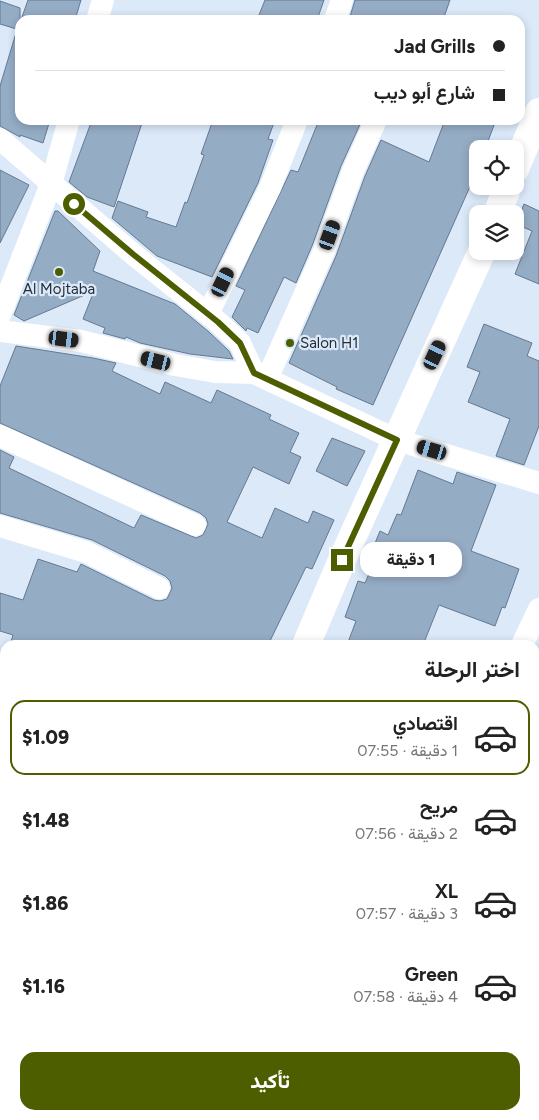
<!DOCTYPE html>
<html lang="ar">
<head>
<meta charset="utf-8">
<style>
  body { margin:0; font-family:Figtree,Vazirmatn,sans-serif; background:#f2f2f2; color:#222; direction:rtl; height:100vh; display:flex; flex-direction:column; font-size:19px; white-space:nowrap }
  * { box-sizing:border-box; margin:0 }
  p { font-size:16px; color:#767676 }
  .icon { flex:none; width:28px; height:28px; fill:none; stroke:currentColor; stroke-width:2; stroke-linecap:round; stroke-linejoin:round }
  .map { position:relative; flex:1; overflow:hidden; direction:ltr }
  .side { position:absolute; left:0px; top:640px; width:540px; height:480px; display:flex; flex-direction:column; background:#fff; border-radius:15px 15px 0 0; box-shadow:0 2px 8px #0003; direction:rtl }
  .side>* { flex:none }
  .hud { position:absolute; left:15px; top:15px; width:510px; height:110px; border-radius:15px; box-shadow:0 2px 8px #0003; direction:rtl; display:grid; align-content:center; height:110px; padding:0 20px; background:#fff }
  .buttons { position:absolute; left:469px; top:140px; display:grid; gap:10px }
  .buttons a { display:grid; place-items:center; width:55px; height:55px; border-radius:10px; background:#fff; box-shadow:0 2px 8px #0003; font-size:25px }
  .end { position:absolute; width:22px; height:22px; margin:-11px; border:6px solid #4d5e01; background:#fff; box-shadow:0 0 0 2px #fff }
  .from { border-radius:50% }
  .bubble { position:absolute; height:35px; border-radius:15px; background:#fff; box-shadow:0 2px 8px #0003; font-size:16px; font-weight:800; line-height:35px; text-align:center; direction:rtl }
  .car { position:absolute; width:15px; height:30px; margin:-15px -8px; border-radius:6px; box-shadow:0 0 4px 1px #0007; background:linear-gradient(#222 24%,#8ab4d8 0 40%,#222 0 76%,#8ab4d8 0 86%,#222 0) }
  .hud b { display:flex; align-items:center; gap:18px; height:48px; font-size:19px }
  .hud b+b { border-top:1px solid #e0e0e0 }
  .hud i { width:12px; height:12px; background:#222 }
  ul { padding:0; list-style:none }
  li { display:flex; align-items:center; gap:15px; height:75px; margin:0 10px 8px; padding:0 10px; border:2px solid transparent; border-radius:15px }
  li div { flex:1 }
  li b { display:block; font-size:19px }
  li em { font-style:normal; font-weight:800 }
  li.current { border-color:#4d5e01 }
  li>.icon { width:45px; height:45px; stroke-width:1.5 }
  h2 { padding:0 20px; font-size:22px; line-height:60px }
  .primary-button { display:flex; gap:10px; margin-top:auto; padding:10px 20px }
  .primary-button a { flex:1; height:58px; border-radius:15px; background:#4d5e01; color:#fff; font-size:20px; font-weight:800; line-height:58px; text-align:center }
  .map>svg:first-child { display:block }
  .building { fill:#95acc5; stroke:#647991 }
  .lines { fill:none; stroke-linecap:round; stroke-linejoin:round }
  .street { stroke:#fff; stroke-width:22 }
  .secondary { stroke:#fff; stroke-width:28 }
  .route { stroke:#4d5e01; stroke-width:6 }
  .poi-dot { fill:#4d5e01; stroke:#dbe9f9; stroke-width:2 }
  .labels { text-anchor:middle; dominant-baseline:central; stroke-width:4.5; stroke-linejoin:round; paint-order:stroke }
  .poi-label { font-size:15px; fill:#252e38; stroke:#dbe9f9 }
</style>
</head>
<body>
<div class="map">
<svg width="539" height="1120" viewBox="0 0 539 1120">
  <rect width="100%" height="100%" fill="#dbe9f9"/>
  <path class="building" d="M 28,0 L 81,0 L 75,20 L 21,20 Z
    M 265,0 L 324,0 L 317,20 L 257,20 Z
    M 355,0 L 450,0 L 443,20 L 349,20 Z
    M 0,1 L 20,8 L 20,30 L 0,24 Z
    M 16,33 L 20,33 L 20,120 L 50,120 L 43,143 L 20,135 L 20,137 L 0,126 L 0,86 Z
    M 92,120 L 143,120 L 114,207 L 87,197 L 69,182 Z
    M 213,120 L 275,120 L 268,139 L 273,140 L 258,183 L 212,277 L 157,256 L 112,218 L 118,201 L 148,212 L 146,217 L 176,227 L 185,202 L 187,203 L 204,155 L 201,154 Z
    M 319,120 L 362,120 L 341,166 L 312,246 L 296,283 L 284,277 L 258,333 L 247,328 L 246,331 L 232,317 L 245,290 L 236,286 L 291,170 L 298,172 Z
    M 445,120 L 496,120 L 485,149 L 478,149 L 476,173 L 373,405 L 336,389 L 337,387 L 289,363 L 336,256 L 365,176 L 381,140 L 429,162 Z
    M 0,170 L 29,185 L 0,243 Z
    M 524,204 L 539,211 L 539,284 L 515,274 L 532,231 L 516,224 Z
    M 55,211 L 58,211 L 100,251 L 93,271 L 175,304 L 209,332 L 229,351 L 233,359 L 190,354 L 140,343 L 126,337 L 125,339 L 103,333 L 105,328 L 83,319 L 94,291 L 24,321 L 14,315 Z
    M 484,324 L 532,343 L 527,356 L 539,361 L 539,426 L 524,465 L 496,456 L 510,419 L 468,402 L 480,372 L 467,367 Z
    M 16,346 L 93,358 L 116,363 L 112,371 L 160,394 L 165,382 L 211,403 L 217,390 L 271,415 L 269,419 L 299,433 L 290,452 L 301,457 L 289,484 L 253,467 L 227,522 L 262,538 L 275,508 L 308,523 L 313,511 L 334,520 L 312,569 L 306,567 L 268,645 L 10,645 L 13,635 L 0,631 L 0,593 L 23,600 L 38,559 L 77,572 L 81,564 L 154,600 L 160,601 L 167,599 L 172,588 L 170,581 L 165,576 L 92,540 L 0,513 L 0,450 L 14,457 L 9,468 L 134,528 L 141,515 L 196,538 L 203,535 L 208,524 L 206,518 L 200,513 L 0,423 L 0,386 Z
    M 332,438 L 365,451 L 347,486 L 316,471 Z
    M 418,470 L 453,484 L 457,472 L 496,485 L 471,551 L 519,569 L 505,608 L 502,607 L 495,626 L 439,605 L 423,645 L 347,645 L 356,621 L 345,617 L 358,581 L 365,583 L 377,555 L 371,553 L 380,531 L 388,535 L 397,514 L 401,515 Z"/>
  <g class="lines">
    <path class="street" d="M 97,20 L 103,0
      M 335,20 L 342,0
      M 0,139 L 134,255 L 218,322 L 240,343 L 254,373 L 397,440 L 539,483
      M 208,314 L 270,188 L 297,120
      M 0,315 L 51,184 L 69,120
      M 0,331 L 81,341 L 175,365 L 215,372 L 254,373
      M 267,379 L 324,251 L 353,171 L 376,120
      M 0,436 L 195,525
      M 0,526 L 86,552 L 159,588
      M 522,645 L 539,609
      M 102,1120 L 104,1115
      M 257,1120 L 258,1115"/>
    <path class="secondary" d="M 515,169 L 539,112
      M 497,214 L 508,186
      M 306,645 L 342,560 L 482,251
      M 0,835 L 5,835
      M 535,1000 L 539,986
      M 535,1043 L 539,1039
      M 498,1120 L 500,1115"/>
  </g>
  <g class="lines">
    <path class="route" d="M 74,204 L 134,255 L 218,322 L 240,343 L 254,373 L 397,440 L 342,560"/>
  </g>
  <g class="poi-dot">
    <circle cx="59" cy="272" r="5"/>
    <circle cx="290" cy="343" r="5"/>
  </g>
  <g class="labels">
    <g class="poi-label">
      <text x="59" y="289">Al Mojtaba</text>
      <text x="300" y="343" text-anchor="start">Salon H1</text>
    </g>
  </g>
</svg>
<div class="buttons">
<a><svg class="icon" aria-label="locate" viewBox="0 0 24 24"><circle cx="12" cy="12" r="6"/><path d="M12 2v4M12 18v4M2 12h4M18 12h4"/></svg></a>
<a><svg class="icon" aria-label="layers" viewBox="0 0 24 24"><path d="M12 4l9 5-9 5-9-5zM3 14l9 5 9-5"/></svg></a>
</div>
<i class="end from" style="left:74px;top:204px"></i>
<i class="end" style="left:342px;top:560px"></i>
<div class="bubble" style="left:360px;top:542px;width:102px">1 دقيقة</div>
<i class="car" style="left:330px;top:235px;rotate:20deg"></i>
<i class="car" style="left:223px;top:282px;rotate:26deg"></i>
<i class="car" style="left:64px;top:339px;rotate:97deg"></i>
<i class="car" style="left:435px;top:355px;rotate:25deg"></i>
<i class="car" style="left:156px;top:361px;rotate:284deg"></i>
<i class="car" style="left:432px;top:450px;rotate:287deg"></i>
<div class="hud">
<b><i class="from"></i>Jad Grills</b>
<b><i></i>شارع أبو ديب</b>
</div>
<section class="side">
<h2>اختر الرحلة</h2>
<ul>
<li class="current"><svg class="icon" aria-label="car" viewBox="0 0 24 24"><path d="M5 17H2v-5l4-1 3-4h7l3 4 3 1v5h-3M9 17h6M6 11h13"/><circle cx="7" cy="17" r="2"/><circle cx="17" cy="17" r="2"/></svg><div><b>اقتصادي</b><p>1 دقيقة · 07:55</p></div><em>$1.09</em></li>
<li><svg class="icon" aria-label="car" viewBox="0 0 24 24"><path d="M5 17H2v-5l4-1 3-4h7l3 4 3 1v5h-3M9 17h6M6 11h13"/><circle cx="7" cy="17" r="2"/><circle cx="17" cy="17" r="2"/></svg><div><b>مريح</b><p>2 دقيقة · 07:56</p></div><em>$1.48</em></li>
<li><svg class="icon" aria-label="car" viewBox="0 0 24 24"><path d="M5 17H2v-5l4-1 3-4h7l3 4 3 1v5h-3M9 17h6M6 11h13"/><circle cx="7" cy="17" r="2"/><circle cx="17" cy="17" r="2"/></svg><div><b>XL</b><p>3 دقيقة · 07:57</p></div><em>$1.86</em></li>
<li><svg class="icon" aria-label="car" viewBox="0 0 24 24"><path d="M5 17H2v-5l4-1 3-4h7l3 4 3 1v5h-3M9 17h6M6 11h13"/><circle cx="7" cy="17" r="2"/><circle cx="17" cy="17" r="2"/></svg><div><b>Green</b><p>4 دقيقة · 07:58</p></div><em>$1.16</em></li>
</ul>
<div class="primary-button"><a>تأكيد</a></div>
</section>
</div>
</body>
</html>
